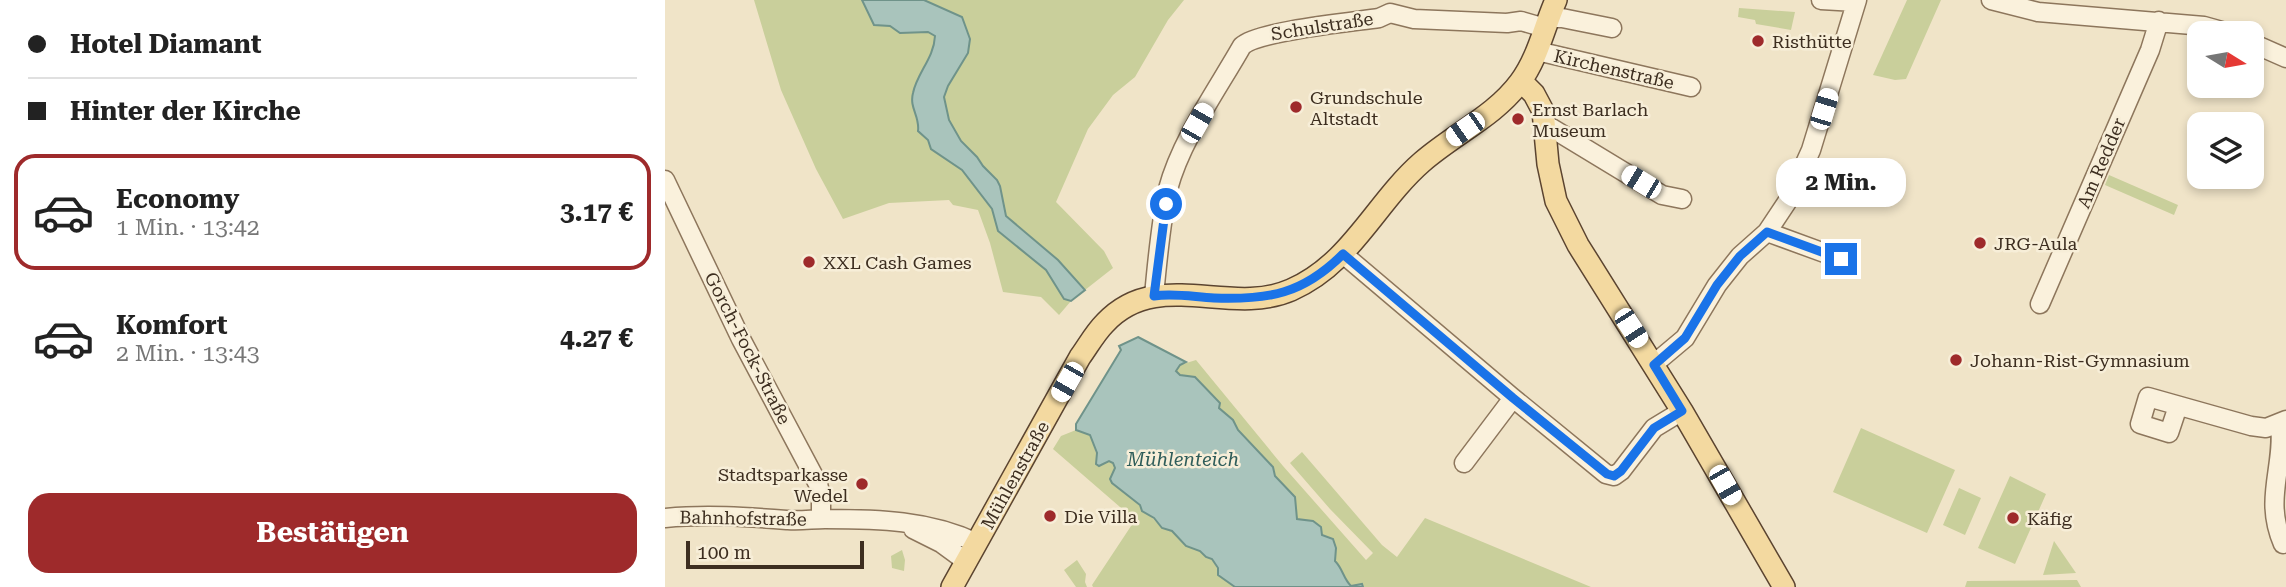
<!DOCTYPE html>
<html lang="de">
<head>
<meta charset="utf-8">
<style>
  body { margin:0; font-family:"Roboto Serif",serif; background:#f6f6f6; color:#222; height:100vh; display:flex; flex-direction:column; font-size:26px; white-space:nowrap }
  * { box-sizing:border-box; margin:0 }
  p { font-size:23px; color:#767676 }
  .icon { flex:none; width:38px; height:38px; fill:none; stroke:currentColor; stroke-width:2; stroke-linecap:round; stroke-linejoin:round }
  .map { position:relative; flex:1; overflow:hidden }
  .panel { display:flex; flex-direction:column; background:#fff; width:665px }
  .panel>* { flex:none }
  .guide { display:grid; align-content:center; height:154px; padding:0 28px; background:#fff }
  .needle { width:46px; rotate:101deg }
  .tools { position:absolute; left:1522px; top:21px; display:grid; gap:14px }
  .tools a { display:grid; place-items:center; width:77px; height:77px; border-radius:14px; background:#fff; box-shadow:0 4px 10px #0003; font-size:35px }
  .scale { position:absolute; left:21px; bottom:18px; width:178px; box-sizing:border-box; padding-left:7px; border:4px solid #3d2e20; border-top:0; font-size:19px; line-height:24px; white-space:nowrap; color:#3d2e20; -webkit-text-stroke:5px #f7eed8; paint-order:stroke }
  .end { position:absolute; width:32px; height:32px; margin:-16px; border:9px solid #1a73e8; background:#fff; box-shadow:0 0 0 4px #fff }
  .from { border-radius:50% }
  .bubble { position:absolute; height:49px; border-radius:21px; background:#fff; box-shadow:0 4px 10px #0003; font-size:23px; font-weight:700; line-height:49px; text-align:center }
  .car { position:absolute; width:21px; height:42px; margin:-21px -10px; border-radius:9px; box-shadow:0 0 5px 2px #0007; background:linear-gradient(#fff 24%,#345 0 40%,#fff 0 76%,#345 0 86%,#fff 0) }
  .guide b { display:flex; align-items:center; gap:24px; height:66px; font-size:26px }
  .guide b+b { border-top:2px solid #e0e0e0 }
  .guide i { width:18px; height:18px; background:#222 }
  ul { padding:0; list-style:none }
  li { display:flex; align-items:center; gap:21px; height:116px; margin:0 14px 10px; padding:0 14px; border:4px solid transparent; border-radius:21px }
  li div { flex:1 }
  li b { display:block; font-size:26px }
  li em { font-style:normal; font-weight:700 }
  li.selected { border-color:#9e2a2b }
  li>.icon { width:63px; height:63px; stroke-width:1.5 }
  .button { display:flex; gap:14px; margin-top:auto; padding:14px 28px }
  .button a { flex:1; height:80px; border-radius:21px; background:#9e2a2b; color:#fff; font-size:28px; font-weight:700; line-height:80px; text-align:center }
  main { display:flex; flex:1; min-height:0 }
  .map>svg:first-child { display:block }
  .green { fill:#c9cf9b }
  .water { fill:#a9c4bc; stroke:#6f938a; stroke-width:2 }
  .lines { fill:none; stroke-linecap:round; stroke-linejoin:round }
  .minor-casing { stroke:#8d765c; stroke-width:21 }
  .major-casing { stroke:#5b4430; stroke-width:24 }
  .minor { stroke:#faf1dc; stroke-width:18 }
  .major { stroke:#f3d9a0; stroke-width:21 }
  .route { stroke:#1a73e8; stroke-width:9 }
  .poi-dot { fill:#9e2a2b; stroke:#f7eed8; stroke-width:2.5 }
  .labels { text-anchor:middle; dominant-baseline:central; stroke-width:5; stroke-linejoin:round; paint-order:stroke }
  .street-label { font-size:18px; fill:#3d2e20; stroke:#f7eed8 }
  .poi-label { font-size:18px; fill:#3d2e20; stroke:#f7eed8; text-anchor:start }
  .water-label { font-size:19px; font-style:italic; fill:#2f5d5a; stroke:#f7eed8 }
</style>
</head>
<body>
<main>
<section class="panel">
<div class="guide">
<b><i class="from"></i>Hotel Diamant</b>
<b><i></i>Hinter der Kirche</b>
</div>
<ul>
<li class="selected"><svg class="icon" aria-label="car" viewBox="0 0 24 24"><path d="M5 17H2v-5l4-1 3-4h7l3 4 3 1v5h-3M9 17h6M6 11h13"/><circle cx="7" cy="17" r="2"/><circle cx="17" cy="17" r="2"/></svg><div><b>Economy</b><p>1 Min. · 13:42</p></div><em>3.17 €</em></li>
<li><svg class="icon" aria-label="car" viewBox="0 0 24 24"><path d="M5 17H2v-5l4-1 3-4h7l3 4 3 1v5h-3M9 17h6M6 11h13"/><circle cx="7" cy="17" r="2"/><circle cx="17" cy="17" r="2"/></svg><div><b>Komfort</b><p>2 Min. · 13:43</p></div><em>4.27 €</em></li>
</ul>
<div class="button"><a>Bestätigen</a></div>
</section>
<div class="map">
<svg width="1621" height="587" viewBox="0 0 1621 587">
  <rect width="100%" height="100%" fill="#f0e4c8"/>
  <path class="green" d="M 89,0 L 197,0 L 209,25 L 225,26 L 235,33 L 263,32 L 270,37 C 268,58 252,73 248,93 C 244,108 255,116 253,131 L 263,140 L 266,149 L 297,170 L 327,210 L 333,231 L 381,270 L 399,299 L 406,301 L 394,315 L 376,297 L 338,292 L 325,243 L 313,210 L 288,205 L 284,200 L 224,203 L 178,219 L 151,169 L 116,90 Z
    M 259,0 L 519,0 L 503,20 L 470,77 L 448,95 L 423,129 L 391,202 L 439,251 L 448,268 L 420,290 L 393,260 L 341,216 L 335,186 L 332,180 L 318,166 L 312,156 L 296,141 L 284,120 L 279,97 L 283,87 L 303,53 L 305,39 L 263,1 Z
    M 1242,0 L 1276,0 L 1241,79 L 1230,80 L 1208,75 Z
    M 1074,8 L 1130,12 L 1126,30 L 1091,24 L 1090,20 L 1073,17 Z
    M 1444,175 L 1513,205 L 1509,215 L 1440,185 Z
    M 531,360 L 618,466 L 701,560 L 708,553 L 665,509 L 625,463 L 637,452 L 717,545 L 732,557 L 760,518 L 926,587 L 698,587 L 696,584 L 686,586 C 678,578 678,569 670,561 L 671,548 L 657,535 L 632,519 L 630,497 L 610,476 L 608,466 L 573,430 L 568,420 L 554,408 L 555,403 L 531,377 L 515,375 L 511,371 L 515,365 Z
    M 1196,428 L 1290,470 L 1262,533 L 1168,492 Z
    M 411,430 L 425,435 L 432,456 L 448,463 L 450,468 L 447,484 L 475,505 L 497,528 L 507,531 L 521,546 L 535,551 L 547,559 L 556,576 L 570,587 L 428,587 L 427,585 L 470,520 L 388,449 L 396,436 Z
    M 1345,476 L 1381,494 L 1350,564 L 1313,548 Z
    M 1294,488 L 1316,498 L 1300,535 L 1278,525 Z
    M 1389,541 L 1411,573 L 1378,575 Z
    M 237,550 L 240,560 L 239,571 L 227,568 L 226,556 Z
    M 412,560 L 421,574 L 420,582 L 422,587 L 411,587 L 399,570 Z
    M 1412,580 L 1416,587 L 1300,587 L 1302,581 Z"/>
  <path class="water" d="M 197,0 L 259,0 L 297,17 L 305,39 L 303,53 L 283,86 L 279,97 L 284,120 L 296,141 L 312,157 L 318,166 L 332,180 L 335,186 L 341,216 L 393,260 L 420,290 L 406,301 L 399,299 L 381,270 L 333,231 L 327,209 L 297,170 L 266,149 L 263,140 L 253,131 C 255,116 244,108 248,93 C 252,73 269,58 270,36 L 263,32 L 235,33 L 225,26 L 209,25 Z
    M 473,337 L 521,362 L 515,365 L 511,371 L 515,375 L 530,377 L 555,403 L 554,408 L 568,420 L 573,430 L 608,467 L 610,476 L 630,497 L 632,519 L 648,521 L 656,527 L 657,535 L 668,539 L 671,548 L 670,561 C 678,569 678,578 686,586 L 697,584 L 698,587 L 570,587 L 553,575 L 553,568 L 547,559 L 541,557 L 535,551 L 521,546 L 507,531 L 497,528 L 489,518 L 477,511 L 475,505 L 447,483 L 445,479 L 450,468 L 448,463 L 444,461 L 434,466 L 431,464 L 432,453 L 425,435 L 411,430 L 411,424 L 456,350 L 454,346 Z"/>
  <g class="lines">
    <defs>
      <path id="minor" d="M 1156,0 L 1191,2
        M 1326,0 L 1373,12 L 1539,26 L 1564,33
        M 884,18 L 897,18 L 947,28
        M 1587,43 L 1621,58
        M 872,51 L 1026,87
        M 880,124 L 997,195 L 1017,199
        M 0,180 L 76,339 L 153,484 L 156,496 L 156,519
        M 1102,232 L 1176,259
        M 678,254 L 848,398 L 941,474 L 949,476 L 956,471 L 989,428 L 1017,411
        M 489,296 C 492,263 496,220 503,189 C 516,140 552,90 577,46 C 593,31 687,22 714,18 L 725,13 L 749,19 L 842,23 L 856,21 L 880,28
        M 1375,304 L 1485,50 L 1494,21
        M 989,364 L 1020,338 L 1052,285 L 1075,256 L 1102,232 L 1124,199 L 1146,150 L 1192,0
        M 1513,406 L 1504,433 L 1475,424 L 1483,397 L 1586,426 L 1601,428 L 1621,420
        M 1615,423 C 1620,468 1598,498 1618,544
        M 799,463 L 848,398
        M 0,518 C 42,514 82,517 123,520 C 136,521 148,519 160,519 C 213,519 264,520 312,543
        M 248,529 L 276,543 L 302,562"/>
      <path id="major" d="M 856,81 L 869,94 L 878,111 L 883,164 L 891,201 L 913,245 L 1017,411 L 1119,587
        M 287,587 L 415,357 C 423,346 430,333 440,323 C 492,267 564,317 626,290 C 686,264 710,203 757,162 C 789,134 830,116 855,82 C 873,58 879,27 891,0"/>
    </defs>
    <use href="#minor" class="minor-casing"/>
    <use href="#major" class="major-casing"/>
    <use href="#minor" class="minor"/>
    <use href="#major" class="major"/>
  </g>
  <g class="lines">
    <path class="route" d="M 501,204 L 489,296 C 509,293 529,297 549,298 C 604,300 638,294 678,254 L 848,398 L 942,474 L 949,476 L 956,471 L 989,428 L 1017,411 L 989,365 L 1020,338 L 1052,285 L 1075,256 L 1102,232 L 1176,259"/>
  </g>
  <g class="poi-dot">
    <circle cx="1093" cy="41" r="7"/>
    <circle cx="631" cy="107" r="7"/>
    <circle cx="853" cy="119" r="7"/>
    <circle cx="1315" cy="243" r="7"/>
    <circle cx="144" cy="262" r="7"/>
    <circle cx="1291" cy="360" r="7"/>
    <circle cx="197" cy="484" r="7"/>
    <circle cx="385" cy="516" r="7"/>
    <circle cx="1348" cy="518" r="7"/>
  </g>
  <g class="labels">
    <g class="street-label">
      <text transform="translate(657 26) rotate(-9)">Schulstraße</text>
      <text transform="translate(949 69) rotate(13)">Kirchenstraße</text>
      <text transform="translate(1436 163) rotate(-67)">Am Redder</text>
      <text transform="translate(83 348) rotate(63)">Gorch-Fock-Straße</text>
      <text transform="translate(350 475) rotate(-61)">Mühlenstraße</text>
      <text transform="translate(78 518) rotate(1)">Bahnhofstraße</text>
    </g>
    <g class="poi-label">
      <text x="1107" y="41">Risthütte</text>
      <text x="645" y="97">Grundschule<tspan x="645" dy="21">Altstadt</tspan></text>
      <text x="867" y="109">Ernst Barlach<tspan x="867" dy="21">Museum</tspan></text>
      <text x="1329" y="243">JRG-Aula</text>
      <text x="158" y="262">XXL Cash Games</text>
      <text x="1305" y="360">Johann-Rist-Gymnasium</text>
      <text x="183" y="474" text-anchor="end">Stadtsparkasse<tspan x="183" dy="21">Wedel</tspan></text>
      <text x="399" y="516">Die Villa</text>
      <text x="1362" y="518">Käfig</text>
    </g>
    <g class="water-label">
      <text x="518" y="459">Mühlenteich</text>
    </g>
  </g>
</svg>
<div class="tools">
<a><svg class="needle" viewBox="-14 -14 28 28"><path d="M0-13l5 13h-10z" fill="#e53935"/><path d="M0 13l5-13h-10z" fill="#767676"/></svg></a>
<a><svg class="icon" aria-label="layers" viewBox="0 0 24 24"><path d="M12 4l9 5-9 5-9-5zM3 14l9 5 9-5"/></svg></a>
</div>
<div class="scale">100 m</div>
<i class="end from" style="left:501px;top:204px"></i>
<i class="end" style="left:1176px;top:259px"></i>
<div class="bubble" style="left:1111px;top:158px;width:130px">2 Min.</div>
<i class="car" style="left:1159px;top:109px;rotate:17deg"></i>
<i class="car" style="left:532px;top:123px;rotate:30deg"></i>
<i class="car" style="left:800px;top:129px;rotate:235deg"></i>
<i class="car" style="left:976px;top:182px;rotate:301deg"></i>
<i class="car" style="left:966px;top:328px;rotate:147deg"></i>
<i class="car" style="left:402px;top:382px;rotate:210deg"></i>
<i class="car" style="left:1060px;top:485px;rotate:150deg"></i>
</div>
</main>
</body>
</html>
